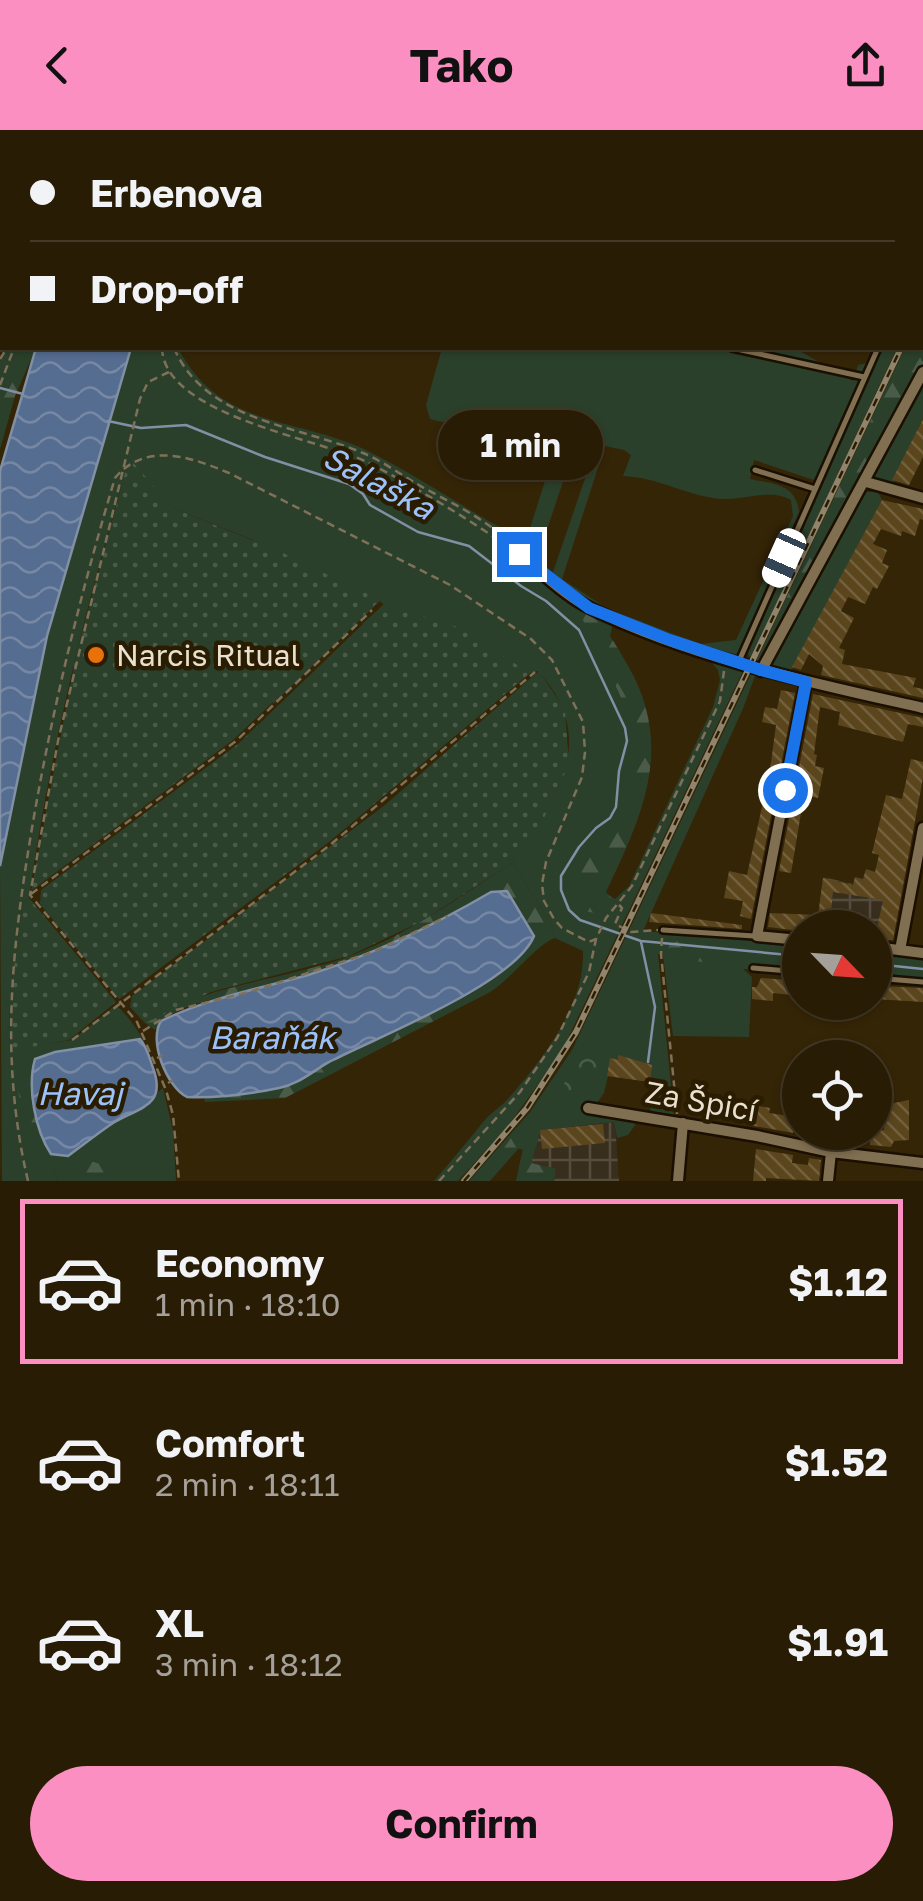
<!DOCTYPE html>
<html lang="en">
<head>
<meta charset="utf-8">
<style>
  body { margin:0; font-family:"Golos Text",sans-serif; background:#342913; color:#f1f3f6; height:100vh; display:flex; flex-direction:column; font-size:38px; white-space:nowrap }
  * { box-sizing:border-box; margin:0 }
  p { font-size:32px; color:#a5a19a }
  .icon { flex:none; width:55px; height:55px; fill:none; stroke:currentColor; stroke-width:2; stroke-linecap:round; stroke-linejoin:round }
  .map { position:relative; height:1051px; overflow:hidden }
  .side { display:flex; flex-direction:column; background:#281c05; flex:1 }
  .side>* { flex:none }
  .top-card { position:absolute; left:0px; top:0px; width:925px; height:220px; box-shadow:0 2px 8px #0004,0 0 0 2px #443a27; display:grid; align-content:center; height:220px; padding:0 30px; background:#281c05 }
  .needle { width:65px; rotate:115deg }
  .buttons { position:absolute; left:782px; top:780px; display:grid; gap:20px }
  .buttons a { display:grid; place-items:center; width:110px; height:110px; border-radius:50%; background:#281c05; box-shadow:0 2px 8px #0004,0 0 0 2px #443a27; font-size:50px }
  .end { position:absolute; width:45px; height:45px; margin:-22px; border:12px solid #1a73e8; background:#fff; box-shadow:0 0 0 5px #fff }
  .from { border-radius:50% }
  .bubble { position:absolute; height:70px; border-radius:35px; background:#281c05; box-shadow:0 2px 8px #0004,0 0 0 2px #443a27; font-size:32px; font-weight:700; line-height:70px; text-align:center }
  .car { position:absolute; width:30px; height:60px; margin:-30px -15px; border-radius:12px; box-shadow:0 0 8px 2px #0007; background:linear-gradient(#fff 24%,#345 0 40%,#fff 0 76%,#345 0 86%,#fff 0) }
  .top-card b { display:flex; align-items:center; gap:35px; height:95px; font-size:38px }
  .top-card b+b { border-top:2px solid #443a27 }
  .top-card i { width:25px; height:25px; background:#f1f3f6 }
  ul { padding:18px 0 0; list-style:none }
  li { display:flex; align-items:center; gap:30px; height:165px; margin:0 20px 15px; padding:0 10px; border:5px solid transparent; border-radius:0px }
  li div { flex:1 }
  li b { display:block; font-size:38px }
  li em { font-style:normal; font-weight:700 }
  li.selected { border-color:#fc8fc2 }
  li>.icon { width:90px; height:90px; stroke-width:1.5 }
  .action { display:flex; gap:20px; margin-top:auto; padding:20px 30px }
  .action a { flex:1; height:115px; border-radius:60px; background:#fc8fc2; color:#111; font-size:40px; font-weight:700; line-height:115px; text-align:center }
  header { display:flex; justify-content:space-between; align-items:center; height:130px; padding:0 30px; background:#fc8fc2; color:#111; font-size:45px; font-weight:700 }
  .map>svg:first-child { display:block }
  .industrial { fill:url(#industrial-grid) }
  .grass { fill:#2b402b; fill-rule:evenodd }
  .forest { fill:url(#forest-firs) }
  .park { fill:url(#park-crowns) }
  .garden { fill:url(#garden-dots) }
  .water { fill:url(#water-waves); stroke:#8190a4; stroke-width:2.5 }
  .lines { fill:none; stroke-linecap:round; stroke-linejoin:round }
  .stream { stroke:#8190a4; stroke-width:2.5 }
  .building { fill:url(#building-back-hatch) }
  .lane-casing { stroke:#1a0f00; stroke-width:10 }
  .street-casing { stroke:#1a0f00; stroke-width:15 }
  .path { stroke:#7f7159; stroke-width:2.5; stroke-dasharray:8 5; stroke-linecap:butt }
  .lane { stroke:#816f51; stroke-width:5 }
  .street { stroke:#816f51; stroke-width:10 }
  .rail-casing { stroke:#90846c; stroke-width:6 }
  .rail { stroke:#2a1c00; stroke-width:2.5; stroke-dasharray:8; stroke-linecap:butt }
  .route { stroke:#1a73e8; stroke-width:12 }
  .food-dot { fill:#e8710a; stroke:#2a1c00; stroke-width:4 }
  .labels { text-anchor:middle; dominant-baseline:central; stroke-width:9; stroke-linejoin:round; paint-order:stroke }
  .poi-label { font-size:30px; fill:#e9e0cf; stroke:#2a1c00; text-anchor:start }
  .street-label { font-size:30px; fill:#e9e0cf; stroke:#2a1c00 }
  .water-label { font-size:32px; font-style:italic; fill:#9cc2fc; stroke:#2a1c00 }
</style>
</head>
<body>
<header><svg class="icon" aria-label="back" viewBox="0 0 24 24"><path d="M15 5l-7 7 7 7"/></svg>Tako<svg class="icon" aria-label="share" viewBox="0 0 24 24"><path d="M12 15V3M7 8l5-5 5 5M5 13v7h14v-7"/></svg></header>
<div class="map">
<svg width="923" height="1051" viewBox="0 0 923 1051">
  <defs>
    <pattern id="industrial-grid" width="8" height="8" patternUnits="userSpaceOnUse" patternTransform="scale(2.5)"><rect width="8" height="8" fill="#382e1e"/><path d="M0 4h8M4 0v8" fill="none" stroke="#554c3e"/></pattern>
    <pattern id="forest-firs" width="22" height="20" patternUnits="userSpaceOnUse" patternTransform="scale(2.5)"><rect width="22" height="20" fill="#2b402b"/><path d="M5 1l3.5 6h-7zM16 11l3.5 6h-7z" fill="#4a5b49"/></pattern>
    <pattern id="park-crowns" width="20" height="18" patternUnits="userSpaceOnUse" patternTransform="scale(2.5)"><rect width="20" height="18" fill="#2b402b"/><path d="M2 6a3 3 0 1 1 6 0M12 15a3 3 0 1 1 6 0" fill="none" stroke="#4a5b49"/></pattern>
    <pattern id="garden-dots" width="8" height="8" patternUnits="userSpaceOnUse" patternTransform="scale(2.5)"><rect width="8" height="8" fill="#2b402b"/><path d="M2 2h.1M6 6h.1" fill="none" stroke="#4a5b49" stroke-width="1.8" stroke-linecap="round"/></pattern>
    <pattern id="water-waves" width="16" height="10" patternUnits="userSpaceOnUse" patternTransform="scale(2.5)"><rect width="16" height="10" fill="#556d91"/><path d="M0 5q4-4 8 0t8 0" fill="none" stroke="#7688a4"/></pattern>
    <pattern id="building-back-hatch" width="6" height="6" patternUnits="userSpaceOnUse" patternTransform="scale(2.5)"><rect width="6" height="6" fill="#5a451d"/><path d="M-1 5l2 2M0 0l6 6M5-1l2 2" fill="none" stroke="#72603d"/></pattern>
  </defs>
  <rect width="100%" height="100%" fill="#352507"/>
  <path class="industrial" d="M 823,747 L 901,765 L 893,810 L 875,810 L 875,798 L 817,798 Z
    M 615,992 L 619,1051 L 554,1051 L 556,1039 L 531,1033 L 540,1000 Z"/>
  <path class="grass" d="M 131,218 L 178,218 C 221,300 296,286 368,321 C 416,345 461,376 508,402 L 524,417 L 555,320 L 550,306 L 475,289 L 442,292 L 430,289 L 426,275 L 442,218 L 794,218 L 853,251 L 858,235 L 868,233 L 875,218 L 897,218 L 751,528 L 748,524 L 753,506 L 801,396 L 814,350 L 754,330 L 750,349 C 774,354 796,354 799,382 L 737,526 L 730,527 L 742,538 L 742,543 L 562,921 L 508,996 L 458,1051 L 434,1051 C 451,1031 468,1011 484,991 C 490,983 500,978 507,970 C 542,930 585,876 583,821 L 555,808 L 551,793 L 512,733 C 554,669 602,612 538,541 L 530,543 L 460,602 L 362,494 L 384,475 L 380,471 L 273,574 L 253,410 L 173,378 L 143,346 L 122,354 C 82,491 49,627 29,768 L 23,772 L 10,866 L 9,920 L 72,910 L 116,875 C 140,897 156,929 158,962 L 163,958 L 173,1001 L 176,1051 L 99,1051 L 52,1036 L 58,1051 L 2,1051 L 0,736 L 47,506 ZM 605,316 L 624,320 L 631,325 L 623,346 C 658,347 689,367 723,369 C 746,370 772,358 791,370 L 793,386 L 736,510 L 700,514 L 608,479 L 562,449 ZM 573,322 L 592,328 L 553,442 L 537,429 ZM 613,493 L 708,528 L 718,540 L 720,550 L 713,577 L 629,756 L 615,769 L 605,762 C 635,700 669,631 639,562 C 631,543 620,525 610,507 Z
    M 923,236 L 923,288 L 894,352 L 887,357 L 866,346 Z
    M 868,362 L 878,362 L 882,370 L 790,543 L 763,532 L 755,534 L 828,380 L 854,365 Z
    M 751,544 L 755,546 L 744,576 L 643,801 L 800,815 L 800,840 L 743,839 L 752,847 L 749,907 L 673,906 L 663,825 L 658,824 L 674,986 L 655,984 L 650,979 L 650,952 L 608,946 L 604,963 L 597,973 L 588,974 L 634,991 L 635,995 L 628,1005 L 617,1008 L 614,992 L 541,1000 L 531,1033 L 556,1039 L 554,1051 L 516,1051 L 523,1020 L 519,1018 L 490,1051 L 469,1051 L 530,982 L 572,920 Z
    M 875,823 L 923,827 L 923,850 L 875,846 Z"/>
  <path class="forest" d="M 923,181 L 923,235 L 760,534 L 755,534 L 905,218 L 922,218 Z
    M 3,218 L 36,218 L 15,266 L 0,319 L 0,232 Z
    M 583,480 C 604,493 615,513 627,534 C 675,616 643,684 606,762 L 611,768 L 595,783 L 584,781 C 562,724 590,734 615,698 C 625,684 634,657 636,640 C 643,595 604,535 585,495 L 581,484 Z
    M 512,733 L 551,793 L 555,808 C 538,813 511,849 490,862 L 285,968 L 205,972 L 204,966 L 279,958 L 299,951 L 331,930 L 486,852 L 531,813 L 491,762 C 412,809 328,844 239,864 C 214,869 169,876 155,900 L 145,893 C 201,857 267,852 329,833 C 395,814 455,770 512,733 Z
    M 691,806 L 717,809 L 722,825 L 718,835 L 665,825 L 670,814 Z
    M 30,928 L 35,929 C 27,957 36,982 44,1009 L 39,1013 L 30,1007 L 14,946 L 23,930 Z
    M 526,994 L 540,1000 L 531,1033 L 556,1039 L 549,1051 L 516,1051 L 523,1019 L 515,1018 L 507,1030 L 497,1028 L 511,1008 Z
    M 76,1027 L 79,1030 C 94,1030 113,1037 119,1051 L 58,1051 L 52,1036 Z"/>
  <path class="park" d="M 581,922 L 602,929 L 598,961 L 588,974 L 556,969 Z"/>
  <path class="garden" d="M 129,328 L 173,378 L 279,421 L 380,470 L 233,610 L 31,761 L 76,525 Z
    M 384,474 L 457,497 L 530,543 L 329,712 L 119,869 L 40,774 L 41,760 L 238,614 Z
    M 539,541 L 565,580 L 569,634 L 543,690 L 512,733 L 422,791 L 349,826 L 211,862 L 145,893 L 130,877 L 132,866 L 385,675 Z
    M 29,768 L 116,872 L 69,910 L 9,921 L 10,866 L 23,772 Z"/>
  <path class="water" d="M 36,218 L 131,218 L 47,506 L 0,736 L 0,341 Z
    M 507,761 L 534,806 C 515,853 380,906 333,930 C 315,939 300,954 279,958 C 250,964 216,968 187,967 C 167,957 148,911 161,891 C 208,868 258,859 308,845 C 372,825 433,796 491,762 Z
    M 140,909 C 147,917 149,927 153,938 C 167,976 140,977 113,993 C 98,1003 83,1015 68,1026 L 51,1024 C 35,1000 27,957 35,929 L 55,922 Z"/>
  <g class="lines">
    <path class="stream" d="M 0,258 L 23,264
      M 108,291 L 141,298 L 186,295 L 265,327 L 349,354 L 363,364 L 370,375 L 418,402 L 469,416 L 521,456 L 546,471 L 579,500 L 625,598 L 627,611 L 619,641 L 616,677 L 610,688 L 596,698 L 579,717 L 561,746 L 561,760 L 569,780 L 580,790 L 641,811 L 800,826
      M 641,812 L 655,877 L 648,932
      M 875,834 L 923,839"/>
  </g>
  <path class="building" d="M 923,289 L 923,327 L 909,355 L 892,350 Z
    M 882,370 L 923,379 L 923,390 L 920,389 L 915,406 L 902,401 L 901,406 L 881,399 L 873,414 L 887,420 L 882,433 L 889,436 L 877,459 L 873,457 L 865,474 L 848,467 L 841,481 L 854,488 L 839,518 L 845,520 L 842,534 L 916,548 L 913,557 L 923,559 L 923,568 L 821,545 L 823,536 L 809,524 L 801,540 L 792,537 Z
    M 781,560 L 795,563 L 751,789 L 740,786 L 743,771 L 724,768 L 729,741 L 747,745 L 770,640 L 776,595 L 762,592 L 765,577 L 777,579 Z
    M 813,564 L 923,588 L 923,597 L 908,594 L 903,612 L 838,595 L 840,582 L 820,577 L 814,624 L 817,625 L 815,636 L 824,638 L 818,668 L 804,665 L 791,743 L 779,741 Z
    M 911,629 L 923,632 L 923,648 L 893,810 L 875,808 L 883,770 L 833,762 L 830,791 L 845,793 L 845,798 L 800,798 L 800,801 L 768,797 L 770,783 L 818,785 L 823,748 L 853,755 L 855,747 L 863,749 L 866,739 L 875,742 L 879,725 L 872,723 L 886,665 L 902,669 Z
    M 651,783 L 742,795 L 742,799 L 649,792 Z
    M 761,848 L 788,850 L 791,865 L 773,863 L 773,871 L 752,869 L 752,857 L 757,857 Z
    M 878,856 L 923,858 L 923,872 L 875,869 Z
    M 618,925 L 652,935 L 650,952 L 607,946 L 610,928 L 618,930 Z
    M 909,970 L 909,1010 L 894,1011 L 891,1017 L 870,1015 L 870,1002 L 884,1000 L 884,975 Z
    M 759,976 L 770,978 L 769,983 L 796,987 L 793,1003 L 749,995 L 751,986 L 757,986 Z
    M 603,994 L 605,1013 L 542,1019 L 540,1000 Z
    M 756,1019 L 793,1025 L 792,1033 L 808,1035 L 809,1028 L 821,1030 L 819,1051 L 766,1048 L 766,1051 L 753,1051 Z"/>
  <g class="lines">
    <defs>
      <path id="lane" d="M 45,2 L 45,0
        M 0,119 L 2,120
        M 922,121 L 923,120
        M 0,188 L 2,178
        M 732,218 L 864,247
        M 755,340 L 815,359
        M 739,531 L 878,218
        M 663,800 L 754,806
        M 753,838 L 800,842
        M 875,848 L 923,852"/>
      <path id="street" d="M 866,352 L 923,368
        M 519,424 C 542,442 566,467 592,479 C 695,529 813,553 923,578
        M 761,541 L 923,242
        M 800,810 L 757,806 L 806,552
        M 875,817 L 923,823
        M 900,820 L 923,698
        M 588,978 L 757,1006 L 831,1022 L 923,1033
        M 678,1051 L 683,993
        M 828,1051 L 831,1022"/>
    </defs>
    <use href="#lane" class="lane-casing"/>
    <use href="#street" class="street-casing"/>
    <path class="path" d="M 58,2 L 59,0
      M 70,2 L 71,0
      M 217,2 L 218,0
      M 224,2 L 224,0
      M 162,218 C 164,286 322,309 369,333 C 417,358 465,387 509,417
      M 174,218 C 206,292 298,295 363,323 C 382,331 400,344 417,354 C 450,373 489,389 514,418
      M 0,229 L 7,218
      M 169,242 L 148,252 L 140,269 L 58,611 L 30,765 L 137,892 L 166,960 L 173,985 L 179,1051
      M 0,255 L 14,218
      M 31,764 L 236,611 L 372,480
      M 619,775 L 622,778 L 615,794 L 631,802 L 658,800
      M 662,808 L 661,824 L 677,984
      M 143,901 L 176,880 L 249,862 L 373,822 L 448,786
      M 72,910 L 330,715 L 535,542
      M 157,928 L 163,925
      M 168,953 L 173,950
      M 28,1051 C 0,932 11,824 31,704 C 51,584 80,465 115,348 C 146,311 191,327 229,343 L 450,455 L 531,509 L 552,530 L 583,592 L 585,622 L 582,647 L 546,732 L 542,754 L 544,771 L 554,789 L 562,798 L 589,812 L 596,809
      M 439,1051 L 520,962 L 557,908 L 589,842 L 596,809 L 606,788 L 632,756 L 720,571 L 724,541"/>
    <use href="#lane" class="lane"/>
    <use href="#street" class="street"/>
    <defs>
      <path id="rail" d="M 922,172 L 923,171
        M 464,1051 L 527,978 L 576,902 L 901,218"/>
    </defs>
    <use href="#rail" class="rail-casing"/>
    <use href="#rail" class="rail"/>
  </g>
  <g class="lines">
    <path class="route" d="M 519,424 L 589,478 L 670,510 L 761,540 L 806,552 L 785,660"/>
  </g>
  <circle class="food-dot" cx="96" cy="525" r="10"/>
  <g class="labels">
    <g class="poi-label">
      <text x="116" y="525">Narcis Ritual</text>
    </g>
    <g class="street-label">
      <text transform="translate(701 971) rotate(10)">Za Špicí</text>
    </g>
    <g class="water-label">
      <text transform="translate(379 352) rotate(28)">Salaška</text>
      <text x="272" y="907">Baraňák</text>
      <text x="80" y="963">Havaj</text>
    </g>
  </g>
</svg>
<div class="buttons">
<a><svg class="needle" viewBox="-14 -14 28 28"><path d="M0-13l5 13h-10z" fill="#e53935"/><path d="M0 13l5-13h-10z" fill="#a5a19a"/></svg></a>
<a><svg class="icon" aria-label="locate" viewBox="0 0 24 24"><circle cx="12" cy="12" r="6"/><path d="M12 2v4M12 18v4M2 12h4M18 12h4"/></svg></a>
</div>
<i class="end from" style="left:785px;top:660px"></i>
<i class="end" style="left:519px;top:424px"></i>
<div class="bubble" style="left:438px;top:280px;width:165px">1 min</div>
<i class="car" style="left:784px;top:428px;rotate:204deg"></i>
<div class="top-card">
<b><i class="from"></i>Erbenova</b>
<b><i></i>Drop-off</b>
</div>
</div>
<section class="side">
<ul>
<li class="selected"><svg class="icon" aria-label="car" viewBox="0 0 24 24"><path d="M5 17H2v-5l4-1 3-4h7l3 4 3 1v5h-3M9 17h6M6 11h13"/><circle cx="7" cy="17" r="2"/><circle cx="17" cy="17" r="2"/></svg><div><b>Economy</b><p>1 min · 18:10</p></div><em>$1.12</em></li>
<li><svg class="icon" aria-label="car" viewBox="0 0 24 24"><path d="M5 17H2v-5l4-1 3-4h7l3 4 3 1v5h-3M9 17h6M6 11h13"/><circle cx="7" cy="17" r="2"/><circle cx="17" cy="17" r="2"/></svg><div><b>Comfort</b><p>2 min · 18:11</p></div><em>$1.52</em></li>
<li><svg class="icon" aria-label="car" viewBox="0 0 24 24"><path d="M5 17H2v-5l4-1 3-4h7l3 4 3 1v5h-3M9 17h6M6 11h13"/><circle cx="7" cy="17" r="2"/><circle cx="17" cy="17" r="2"/></svg><div><b>XL</b><p>3 min · 18:12</p></div><em>$1.91</em></li>
</ul>
<div class="action"><a>Confirm</a></div>
</section>
</body>
</html>
